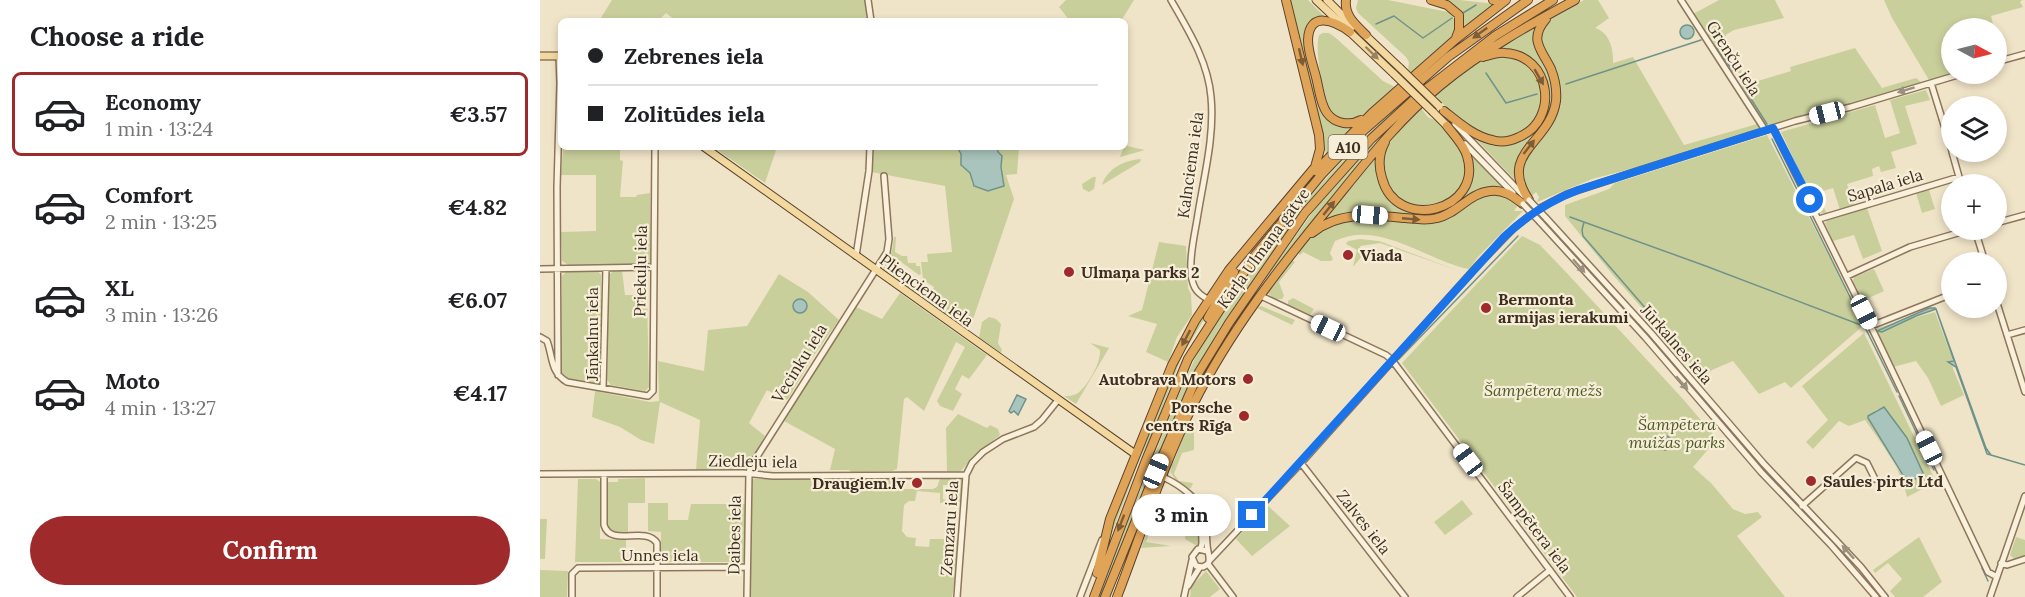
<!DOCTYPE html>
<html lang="en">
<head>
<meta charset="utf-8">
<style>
  body { margin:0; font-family:Lora,serif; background:#f6f6f6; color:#202124; height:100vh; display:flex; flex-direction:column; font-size:22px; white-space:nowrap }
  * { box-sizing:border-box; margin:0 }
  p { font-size:20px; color:#757577 }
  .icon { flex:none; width:33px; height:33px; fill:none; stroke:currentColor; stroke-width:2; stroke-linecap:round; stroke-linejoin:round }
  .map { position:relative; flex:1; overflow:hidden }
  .side { display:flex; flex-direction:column; background:#fff; width:540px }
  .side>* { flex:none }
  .top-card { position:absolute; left:18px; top:18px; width:570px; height:132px; border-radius:9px; box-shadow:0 3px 9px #0003; display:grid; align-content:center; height:132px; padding:0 30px; background:#fff }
  .needle { width:39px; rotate:97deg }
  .tools { position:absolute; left:1401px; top:18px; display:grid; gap:12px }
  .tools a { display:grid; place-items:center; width:66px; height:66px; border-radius:50%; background:#fff; box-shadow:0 3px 9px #0003; font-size:30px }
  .end { position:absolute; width:27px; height:27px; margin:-14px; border:8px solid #1a73e8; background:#fff; box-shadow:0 0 0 3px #fff }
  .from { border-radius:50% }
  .bubble { position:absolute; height:42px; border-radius:21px; background:#fff; box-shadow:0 3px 9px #0003; font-size:20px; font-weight:800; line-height:42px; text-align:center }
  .car { position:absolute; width:18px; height:36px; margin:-18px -9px; border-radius:8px; box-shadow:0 0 4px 2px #0007; background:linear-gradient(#fff 24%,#345 0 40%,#fff 0 76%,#345 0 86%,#fff 0) }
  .top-card b { display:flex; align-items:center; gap:21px; height:57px; font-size:22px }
  .top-card b+b { border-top:2px solid #e0e0e0 }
  .top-card i { width:15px; height:15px; background:#202124 }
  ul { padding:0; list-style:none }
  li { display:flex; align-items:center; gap:18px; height:84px; margin:0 12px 9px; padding:0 18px; border:3px solid transparent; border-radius:9px }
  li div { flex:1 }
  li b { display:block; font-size:22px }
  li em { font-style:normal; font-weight:800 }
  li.current { border-color:#9e2a2b }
  li>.icon { width:54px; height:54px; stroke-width:1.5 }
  h2 { padding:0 30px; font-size:27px; line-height:72px }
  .action { display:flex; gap:12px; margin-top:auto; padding:12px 30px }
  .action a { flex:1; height:69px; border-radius:36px; background:#9e2a2b; color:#fff; font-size:24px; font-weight:800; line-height:69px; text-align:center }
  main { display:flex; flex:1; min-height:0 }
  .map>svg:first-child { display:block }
  .green { fill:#c9cf9b; fill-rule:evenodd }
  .water { fill:#a9c4bc; stroke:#6f938a; stroke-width:1.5 }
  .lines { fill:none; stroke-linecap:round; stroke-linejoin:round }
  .stream { stroke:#6f938a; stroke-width:1.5 }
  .minor-casing { stroke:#8d765c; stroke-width:8 }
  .major-casing { stroke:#5b4430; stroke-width:9 }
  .highway-casing { stroke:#5b4430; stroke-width:10 }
  .minor { stroke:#faf1dc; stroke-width:5 }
  .major { stroke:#f3d9a0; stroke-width:7 }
  .highway { stroke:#e0a458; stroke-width:8 }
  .minor-bridge-casing { stroke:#8d765c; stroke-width:8; stroke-linecap:butt }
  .major-bridge-casing { stroke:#5b4430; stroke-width:9; stroke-linecap:butt }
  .minor-bridge { stroke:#faf1dc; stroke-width:5 }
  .major-bridge { stroke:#f3d9a0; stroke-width:7 }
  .oneway { fill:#7e5d36 }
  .oneway2 { fill:#988460 }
  .oneway3 { fill:#9c907e }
  .route { stroke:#1a73e8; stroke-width:8 }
  .poi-dot { fill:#9e2a2b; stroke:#f7eed8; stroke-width:2 }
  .labels { text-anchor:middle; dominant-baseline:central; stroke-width:4.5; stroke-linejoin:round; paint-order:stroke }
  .shield { fill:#f7eed8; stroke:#756857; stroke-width:1.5 }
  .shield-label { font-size:15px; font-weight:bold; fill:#3d2e20 }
  .street-label { font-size:16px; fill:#3d2e20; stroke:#f7eed8 }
  .poi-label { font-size:16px; font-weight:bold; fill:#3d2e20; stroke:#f7eed8; text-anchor:start }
  .park-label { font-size:16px; font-style:italic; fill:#4d5a26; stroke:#f7eed8 }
</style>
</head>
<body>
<main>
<section class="side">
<h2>Choose a ride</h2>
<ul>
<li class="current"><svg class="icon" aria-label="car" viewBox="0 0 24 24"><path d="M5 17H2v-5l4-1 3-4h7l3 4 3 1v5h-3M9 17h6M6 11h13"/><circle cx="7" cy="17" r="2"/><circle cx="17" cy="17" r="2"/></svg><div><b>Economy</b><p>1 min · 13:24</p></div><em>€3.57</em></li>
<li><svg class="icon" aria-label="car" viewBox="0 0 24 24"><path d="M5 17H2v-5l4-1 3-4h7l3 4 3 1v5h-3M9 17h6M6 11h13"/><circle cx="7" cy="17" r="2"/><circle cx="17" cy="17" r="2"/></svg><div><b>Comfort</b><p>2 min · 13:25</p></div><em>€4.82</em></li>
<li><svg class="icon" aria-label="car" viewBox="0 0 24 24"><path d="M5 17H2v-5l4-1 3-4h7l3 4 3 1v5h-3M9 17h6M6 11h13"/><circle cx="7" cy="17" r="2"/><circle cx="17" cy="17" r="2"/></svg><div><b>XL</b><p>3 min · 13:26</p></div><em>€6.07</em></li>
<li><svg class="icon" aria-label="car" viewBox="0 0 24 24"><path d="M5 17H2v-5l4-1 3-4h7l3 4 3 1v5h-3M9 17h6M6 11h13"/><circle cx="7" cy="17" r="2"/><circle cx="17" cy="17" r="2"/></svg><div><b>Moto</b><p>4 min · 13:27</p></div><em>€4.17</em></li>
</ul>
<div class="action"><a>Confirm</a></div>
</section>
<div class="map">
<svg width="1485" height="597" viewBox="0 0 1485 597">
  <rect width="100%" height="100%" fill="#f0e4c8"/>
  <path class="green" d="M 72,0 L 325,0 L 327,21 L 136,21 L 126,13 L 118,21 L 59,21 Z
    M 526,0 L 594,0 L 581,21 L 530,21 L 519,7 Z
    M 749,0 L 768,0 L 785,17 L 768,29 L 789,120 L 799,126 L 813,128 L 786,155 L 779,116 Z
    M 818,0 L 848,0 L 908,12 C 933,31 887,61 872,74 L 868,70 L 869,62 L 866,57 L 818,13 L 816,8 Z
    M 899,0 L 920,0 L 956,4 L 923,31 L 922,23 Z
    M 1044,0 L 1058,0 L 1069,18 L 1055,28 C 1069,32 1074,49 1073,63 L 1093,57 L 1144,145 L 1217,124 L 1146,15 L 1219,126 L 1219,129 L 1114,163 L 1052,179 L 997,202 L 999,197 L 996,192 L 992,196 L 985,190 L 982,164 L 1016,113 L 1009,60 L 1000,38 L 1006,22 Z
    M 1179,0 L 1235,0 L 1244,18 L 1194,30 L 1187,34 L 1183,39 L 1180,38 L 1178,41 L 1192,62 L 1202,66 L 1201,73 L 1192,73 L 1153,14 Z
    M 1344,0 L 1482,0 L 1480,2 L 1483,7 L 1451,16 L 1454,28 L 1412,28 L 1411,73 L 1389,80 L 1352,18 Z
    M 996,25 L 1014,90 L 1012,109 L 976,178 L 974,179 L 935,138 L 980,141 L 991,134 L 999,126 L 1005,117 L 1009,98 L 1006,82 L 999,69 L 955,51 Z
    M 783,33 L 789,33 L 796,38 L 843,81 L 857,88 L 821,117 L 812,121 L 795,117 C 784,104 774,52 779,35 Z
    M 1315,48 L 1342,88 L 1376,78 L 1381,82 L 1310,105 L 1228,127 L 1201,87 L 1202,80 L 1205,85 L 1251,71 L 1250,67 Z
    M 961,56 C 972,58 982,60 991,68 C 1013,89 1001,128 973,136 C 968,137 964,139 959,138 C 933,135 911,114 895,95 L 937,62 Z
    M 1386,90 L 1390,100 L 1365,106 L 1377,144 L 1351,152 L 1356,168 L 1341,172 L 1339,166 L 1332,169 L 1333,176 L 1307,184 L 1314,205 L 1300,210 L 1293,188 L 1277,193 L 1287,214 L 1279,213 L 1241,132 L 1335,105 L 1345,138 L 1360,133 L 1350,100 Z
    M 866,97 L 869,100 L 786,182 L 735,249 L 679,329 L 647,389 L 561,597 L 559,597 C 581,539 603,481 627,424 C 641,390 654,356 673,325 C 726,240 794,166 866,97 Z
    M 874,105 L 738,265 L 723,282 L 780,202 L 831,146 Z
    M 880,107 C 883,110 886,115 888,117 C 891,119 894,119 896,121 C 906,128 915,138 921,149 C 933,172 920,199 894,206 C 890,208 885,206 881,206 C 853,203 836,177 845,149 C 849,136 870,118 880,107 Z
    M 1227,135 L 1324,325 L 1251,388 L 1245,382 L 1219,394 L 1193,361 L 1172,370 L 1163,378 L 1073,275 L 1025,216 L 1025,205 L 1069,189 L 1075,183 Z
    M 587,146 L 605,150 L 580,157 L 583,149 Z
    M 23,147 L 80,147 L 80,160 L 83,161 L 80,197 L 96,197 L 97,195 L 110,193 L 110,264 L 28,265 L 22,261 L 21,232 L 56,231 L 56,175 L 21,175 Z
    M 173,147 L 237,147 L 225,183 Z
    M 333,147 L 417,147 L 419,149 L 422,167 L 430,173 L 432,184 L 443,188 L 464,182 L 461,167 L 462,156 L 458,152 L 457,147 L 479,147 L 477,174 L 466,175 L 474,199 L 430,328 L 423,329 L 387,302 L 394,287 L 383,280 L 381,262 L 388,262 L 387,254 L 412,252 L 405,186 L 331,172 Z
    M 930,154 L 964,188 L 957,188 L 891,217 L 834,213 L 785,222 L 783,220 L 835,156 C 835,193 866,227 905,209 C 911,207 920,201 923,195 C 928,183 928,167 930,154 Z
    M 601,159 L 600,162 L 562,185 C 567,169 584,160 601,159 Z
    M 553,177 L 556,177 L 554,189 L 549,192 L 543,189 L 542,184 Z
    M 1389,190 L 1395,209 L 1382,213 L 1376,193 Z
    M 952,193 L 969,197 L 978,205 L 974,211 L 983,211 L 937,258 L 929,269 C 886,261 840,219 795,241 L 790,253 L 793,259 L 791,261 L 781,261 L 763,252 L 760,255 L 757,252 L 760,246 L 777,232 L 789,226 L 814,218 L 889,222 L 938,196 Z
    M 1327,208 L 1342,251 L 1323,259 L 1314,235 L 1293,241 L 1285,223 L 1288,220 Z
    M 982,236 L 1000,245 L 1025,271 L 1143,399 L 1177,439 L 1153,467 L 1171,483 L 1193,509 L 1205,514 L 1218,512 L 1222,517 L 1197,536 L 1245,597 L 1037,597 L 862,363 Z
    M 354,237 L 356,237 L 355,252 L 362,256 L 367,256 L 368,263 L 376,263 L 376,266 L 380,266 L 381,274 L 379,275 L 357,259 L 355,262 L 353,261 L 350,268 L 375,287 L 378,284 L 386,291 L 383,298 L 343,270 L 344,264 L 352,251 Z
    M 820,239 L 839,241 L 922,272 L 840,243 L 820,246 L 822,256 L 813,267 L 817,250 L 806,244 L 808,241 Z
    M 619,242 L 646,246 L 648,288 L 651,294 L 652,315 L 637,337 L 628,362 L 606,352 L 617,324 L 588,316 L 602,310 Z
    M 751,260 L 755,262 L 739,282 L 744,296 L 742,299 L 734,299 L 728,293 L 730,288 Z
    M 1334,269 L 1344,291 L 1322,301 L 1313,281 L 1314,277 Z
    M 82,270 L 85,295 L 107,295 L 109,387 L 105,391 L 71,385 L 67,380 L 69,275 L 73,271 Z
    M 58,271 L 61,275 L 60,385 L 26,378 L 21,374 L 22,276 L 26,272 Z
    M 239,274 L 268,292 L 299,320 L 272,358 L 248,399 L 245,400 L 227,390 L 209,423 L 225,436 L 207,468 L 156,470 L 160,420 L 120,402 L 114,444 L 101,440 L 80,427 L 52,417 L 55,391 L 110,402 L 119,401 L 118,361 L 164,371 L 168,330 L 207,326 Z
    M 685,285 L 642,356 L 611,437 L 601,456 L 566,549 L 568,535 L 620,397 L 659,320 Z
    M 360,293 L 447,355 L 429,379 L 422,375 L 415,389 L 422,394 L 413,411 L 400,406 L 397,401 L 425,347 L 416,342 L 384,411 L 367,397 L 364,399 L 357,469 L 352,471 L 311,472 L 309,470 L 290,470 L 295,449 L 244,421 L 314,306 L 342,319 Z
    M 753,298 L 774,309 L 770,315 L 748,306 L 748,301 Z
    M 721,306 L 755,320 L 752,325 L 717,308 Z
    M 1395,312 L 1412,358 L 1413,369 L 1424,395 L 1401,406 L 1388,378 L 1376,361 L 1353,367 L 1334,329 Z
    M 449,317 L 456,319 L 461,324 L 458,343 L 462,350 L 461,353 L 439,338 L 442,322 Z
    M 1324,333 L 1396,482 L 1367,497 C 1361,468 1342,444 1325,420 L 1309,426 L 1299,421 L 1273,449 L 1266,442 L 1288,420 L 1262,386 ZM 1344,407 L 1367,438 L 1370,480 C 1354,473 1351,452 1341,438 C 1336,432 1332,425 1328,418 L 1336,410 Z
    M 550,343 L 569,348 L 536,404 L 524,396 C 528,396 533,396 538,393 C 548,385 561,363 560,350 Z
    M 418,414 L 447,428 L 450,425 L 458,429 L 460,435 L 433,456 L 421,471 L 407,472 L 406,428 Z
    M 647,428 L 654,431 L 654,450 L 642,453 L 634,474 L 639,481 L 653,483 L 651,488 L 648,489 L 636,481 L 631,473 L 632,466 Z
    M 401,476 L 417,477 L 422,479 L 422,502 L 413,503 L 411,502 L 411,500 L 414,500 L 415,485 L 403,485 L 403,499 L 406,500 L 402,503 L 400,503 L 400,493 L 377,491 L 375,501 L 369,501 L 364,505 L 362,531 L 367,537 L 376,538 L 375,546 L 389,547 L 390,539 L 418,539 L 417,568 L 412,597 L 210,597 L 211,479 L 348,477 L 363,489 L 393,489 L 397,487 Z
    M 105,478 L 105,503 L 88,503 L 88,532 L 72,532 L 68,527 L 68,482 L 78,482 L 78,479 Z
    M 38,479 L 56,479 L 60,482 L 60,539 L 86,540 L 86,562 L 35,562 Z
    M 622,490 L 616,511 L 617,512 L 647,509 L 650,501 C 659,513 664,533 657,546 L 645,539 L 647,516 L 645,512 L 616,513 L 606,542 L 631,546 L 601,548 Z
    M 922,500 L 933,514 L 905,535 L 894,522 Z
    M 108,503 L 128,503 L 128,520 L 148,520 L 151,504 L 206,504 L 204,562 L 126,562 L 121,556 L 121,532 L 108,531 Z
    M 727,505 L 750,526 L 712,556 L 696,539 Z
    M 0,519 L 7,519 L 5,559 L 0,559 Z
    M 1379,537 L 1402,582 L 1383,597 L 1355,597 L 1350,591 L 1362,579 L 1348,563 L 1335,573 L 1333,570 Z
    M 1476,537 L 1485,540 L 1485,556 L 1474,559 L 1470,555 Z
    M 0,570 L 28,571 L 27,597 L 0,597 Z
    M 666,571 L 680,589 L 670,597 L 650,597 L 651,587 Z"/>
  <path class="water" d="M1140 32a7 7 0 1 1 14 0a7 7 0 1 1-14 0Z
    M 417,147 L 457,147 L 458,152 L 462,156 L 461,167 L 464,186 L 448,191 L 434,186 L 430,173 L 421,165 L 421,154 Z
    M253 306a7 7 0 1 1 14 0a7 7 0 1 1-14 0Z
    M 1389,308 L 1395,308 L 1396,309 L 1446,448 L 1451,455 L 1485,465 L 1447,454 L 1416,367 L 1408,362 L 1414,361 L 1396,309 L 1376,316 L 1342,332 L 1337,331 Z
    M 477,395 L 486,399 L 478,415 L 474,411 L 471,413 L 469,411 Z
    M 1344,407 L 1367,438 L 1383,473 C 1377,480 1372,481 1364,477 L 1328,418 L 1328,416 Z
    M1118 443a7 7 0 1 1 14 0a7 7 0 1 1-14 0Z"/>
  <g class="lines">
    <path class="stream" d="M 923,13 L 936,5
      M 836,24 L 854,16 L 883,38 L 912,18
      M 1175,46 L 1193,71
      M 946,73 L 966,103 L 997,94
      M 1026,84 L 1161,40
      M 1204,88 L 1227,124
      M 1232,139 L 1357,392
      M 1030,217 L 1163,265 L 1326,327
      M 1044,222 L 1042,230 L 1043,236 L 1114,318
      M 859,359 L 978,236
      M 1359,396 L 1394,470
      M 1442,568 L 1448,581"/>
    <defs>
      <path id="minor" d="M 328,0 L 331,21
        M 631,0 C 648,30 668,61 671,97 C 675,137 663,180 657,220 C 654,237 646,272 655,288 C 658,294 664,297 669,300
        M 1141,0 L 1225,130
        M 1456,62 L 1485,54
        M 1391,83 L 1412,151
        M 915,124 L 983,195
        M 1233,128 L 1338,341 L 1448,572 L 1457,577
        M 925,144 L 973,193
        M 1412,152 L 1421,184
        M 1006,218 L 1111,333 L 1224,464 L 1321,567 L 1345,597
        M 1279,219 L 1419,177
        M 1000,222 L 1105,337 L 1221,472 L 1291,545 L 1336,597
        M 1456,223 L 1485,215
        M 1435,230 L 1445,262
        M 316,256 L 329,171 L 330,147
        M 0,269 L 114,267
        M 1307,276 L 1370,247 L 1428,230
        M 721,296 L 846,355 L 852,360 L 1030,597
        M 1456,300 L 1485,392
        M 1331,326 L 1412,294
        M 1467,335 L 1485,330
        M 0,337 L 7,341 C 13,357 10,372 27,382 L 108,396 L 113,391 L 115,147
        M 18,375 L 17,187 L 20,83 L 19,56
        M 63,388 L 66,268
        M 761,463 L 865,597
        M 0,474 L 203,473 L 233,476 L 426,475
        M 64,474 L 64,525 C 71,548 105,525 117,543 L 117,597
        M 623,477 C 640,485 662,500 665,520 C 667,528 666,536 667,544 C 667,551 670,555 669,562
        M 1262,506 L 1316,458 L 1327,463 L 1335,479
        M 661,514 L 662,543 L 661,548
        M 667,551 L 658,549 L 652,557 L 656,566 L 663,567 L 668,564
        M 669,561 L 761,463 L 939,264 L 973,229 L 998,209 L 1027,194 L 1097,171 L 1255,121 L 1311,107 L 1421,74
        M 1461,563 L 1467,565 L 1485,559
        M 668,564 L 693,597
        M 648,586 L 660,567
        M 32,597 L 32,574 L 38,568 L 207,567
        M 207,597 L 209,473 L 211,466 L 347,252 L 349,239 L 344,176
        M 417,597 L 426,475 L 432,463 L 443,452 L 463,439 L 494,427 L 502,420 L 518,400
        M 540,597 L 562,540
        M 644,597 L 652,560
        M 977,597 L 1010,570
        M 1450,597 L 1485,496"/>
      <path id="major" d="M 776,0 L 854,74
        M 787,0 L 813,26
        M 822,32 L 860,68
        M 0,56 L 21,56
        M 893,112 L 907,126
        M 164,147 L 595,454"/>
      <path id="highway" d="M 806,0 C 804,16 816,25 826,35
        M 891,0 L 907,5 L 919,15 L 919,30 L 916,38
        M 953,0 L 955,0
        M 810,32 C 795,21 769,10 768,40 C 768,52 773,65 776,77 C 779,88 780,103 787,113 C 795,124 810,126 821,120
        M 904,111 C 919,123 934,136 952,140 C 961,143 971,141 979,137 C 1020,120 1011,55 965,53 C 958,52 950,55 943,57
        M 845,142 C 839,153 838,165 842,178 C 856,233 944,211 927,156 C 924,145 914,135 907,126
        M 776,171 L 832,113 L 916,39 L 966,0
        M 989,200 C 957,152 1010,144 1016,101 C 1017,90 1015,79 1011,69 C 1002,50 988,40 1006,19
        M 772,233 C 799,211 832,215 865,218 C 876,219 886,221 897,218 C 917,214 929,193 950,191 C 963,189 973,196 983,204
        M 668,318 L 694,272
        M 557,573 L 570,519 L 632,365 L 655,321 L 689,270 L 775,167 L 780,149 L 779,135 L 746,0
        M 554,597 L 606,460 L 648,359 L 715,255 L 782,174 L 823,131 L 908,57 L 988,0
        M 565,597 L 616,471 L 659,372 L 689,323 L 765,213 L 831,139 L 881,93 L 955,36 L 1013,0
        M 577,597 C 602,532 623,465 654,403 C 690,331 740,267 791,205 C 826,162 858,120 901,85 C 942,51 989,25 1035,0"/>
    </defs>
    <use href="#minor" class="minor-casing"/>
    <use href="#major" class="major-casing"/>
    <use href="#highway" class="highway-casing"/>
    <use href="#minor" class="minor"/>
    <use href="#major" class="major"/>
    <use href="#highway" class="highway"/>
    <defs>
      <path id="minor-bridge" d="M 989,200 L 1006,218
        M 983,204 L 1000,222"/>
      <path id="major-bridge" d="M 860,68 L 899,106
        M 854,74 L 893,112"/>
    </defs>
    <use href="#minor-bridge" class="minor-bridge-casing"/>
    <use href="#major-bridge" class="major-bridge-casing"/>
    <use href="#minor-bridge" class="minor-bridge"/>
    <use href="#major-bridge" class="major-bridge"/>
  </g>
  <defs><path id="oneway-solid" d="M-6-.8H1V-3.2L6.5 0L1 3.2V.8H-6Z" transform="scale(1.5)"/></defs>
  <g class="oneway">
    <use href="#oneway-solid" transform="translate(940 33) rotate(144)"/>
    <use href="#oneway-solid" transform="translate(761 57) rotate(77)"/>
    <use href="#oneway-solid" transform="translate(999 77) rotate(60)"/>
    <use href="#oneway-solid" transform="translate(989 147) rotate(-52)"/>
    <use href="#oneway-solid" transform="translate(789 208) rotate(-51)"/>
    <use href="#oneway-solid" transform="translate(871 219) rotate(5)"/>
    <use href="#oneway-solid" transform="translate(646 338) rotate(118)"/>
    <use href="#oneway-solid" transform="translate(581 523) rotate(111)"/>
  </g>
  <use class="oneway2" href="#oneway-solid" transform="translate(832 53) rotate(44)"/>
  <g class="oneway3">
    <use href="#oneway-solid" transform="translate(1366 90) rotate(163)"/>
    <use href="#oneway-solid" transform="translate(1039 266) rotate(48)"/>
    <use href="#oneway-solid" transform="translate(1142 383) rotate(49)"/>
    <use href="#oneway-solid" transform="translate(1308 552) rotate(-132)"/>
  </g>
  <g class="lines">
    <path class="route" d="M 712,515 L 964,237 C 986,216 1009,201 1038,190 L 1233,128 L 1270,200"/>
  </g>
  <g class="poi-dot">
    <circle cx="808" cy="255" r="6"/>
    <circle cx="529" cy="272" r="6"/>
    <circle cx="946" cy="308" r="6"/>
    <circle cx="708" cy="379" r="6"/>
    <circle cx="704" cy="416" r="6"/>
    <circle cx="1271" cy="481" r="6"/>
    <circle cx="377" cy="483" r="6"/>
  </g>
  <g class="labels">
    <rect class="shield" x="788.5" y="135" width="39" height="24" rx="4.5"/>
    <g class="shield-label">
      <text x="808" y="147">A10</text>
    </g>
    <g class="street-label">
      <text transform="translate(1194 58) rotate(57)">Grenču iela</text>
      <text transform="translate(650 165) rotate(-82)">Kalnciema iela</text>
      <text transform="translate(1345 185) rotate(-17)">Sapala iela</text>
      <text transform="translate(723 248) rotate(-54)">Kārļa Ulmaņa gatve</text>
      <text transform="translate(100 271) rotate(-89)">Priekuļu iela</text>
      <text transform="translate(387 290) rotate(36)">Plieņciema iela</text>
      <text transform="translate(52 334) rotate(-90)">Jāņkalnu iela</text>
      <text transform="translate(1137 344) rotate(49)">Jūrkalnes iela</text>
      <text transform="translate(259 363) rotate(-58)">Vecinku iela</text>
      <text transform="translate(213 461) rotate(1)">Ziedleju iela</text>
      <text transform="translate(824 522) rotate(52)">Zalves iela</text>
      <text transform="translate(995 527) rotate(53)">Šampētera iela</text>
      <text transform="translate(409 528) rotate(-86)">Zemzaru iela</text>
      <text transform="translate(194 535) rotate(-89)">Daibes iela</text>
      <text x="120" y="555">Unnes iela</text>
    </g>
    <g class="poi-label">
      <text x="820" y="255">Viada</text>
      <text x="541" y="272">Ulmaņa parks 2</text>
      <text x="958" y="299">Bermonta<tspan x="958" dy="18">armijas ierakumi</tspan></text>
      <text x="696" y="379" text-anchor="end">Autobrava Motors</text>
      <text x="692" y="407" text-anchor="end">Porsche<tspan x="692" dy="18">centrs Rīga</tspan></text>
      <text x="1283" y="481">Saules pirts Ltd</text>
      <text x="365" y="483" text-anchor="end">Draugiem.lv</text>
    </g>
    <g class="park-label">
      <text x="1003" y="390">Šampētera mežs</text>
      <text x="1137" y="424">Šampētera<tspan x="1137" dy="18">muižas parks</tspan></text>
    </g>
  </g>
</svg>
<div class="tools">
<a><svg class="needle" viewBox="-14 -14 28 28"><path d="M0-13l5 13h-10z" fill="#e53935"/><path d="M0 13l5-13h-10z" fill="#757577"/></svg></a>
<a><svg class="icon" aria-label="layers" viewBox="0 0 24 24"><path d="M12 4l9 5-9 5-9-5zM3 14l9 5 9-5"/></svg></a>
<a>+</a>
<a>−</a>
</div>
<i class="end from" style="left:1270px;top:200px"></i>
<i class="end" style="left:712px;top:515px"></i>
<div class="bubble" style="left:592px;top:494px;width:99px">3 min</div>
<i class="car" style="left:1287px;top:113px;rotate:256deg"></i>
<i class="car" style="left:830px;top:215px;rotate:95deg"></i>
<i class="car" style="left:1324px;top:312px;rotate:153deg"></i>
<i class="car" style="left:788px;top:328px;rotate:295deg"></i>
<i class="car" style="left:1389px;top:448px;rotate:334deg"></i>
<i class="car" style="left:928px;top:460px;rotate:323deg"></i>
<i class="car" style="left:616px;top:471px;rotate:23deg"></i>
<div class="top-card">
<b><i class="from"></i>Zebrenes iela</b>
<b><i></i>Zolitūdes iela</b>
</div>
</div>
</main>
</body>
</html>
